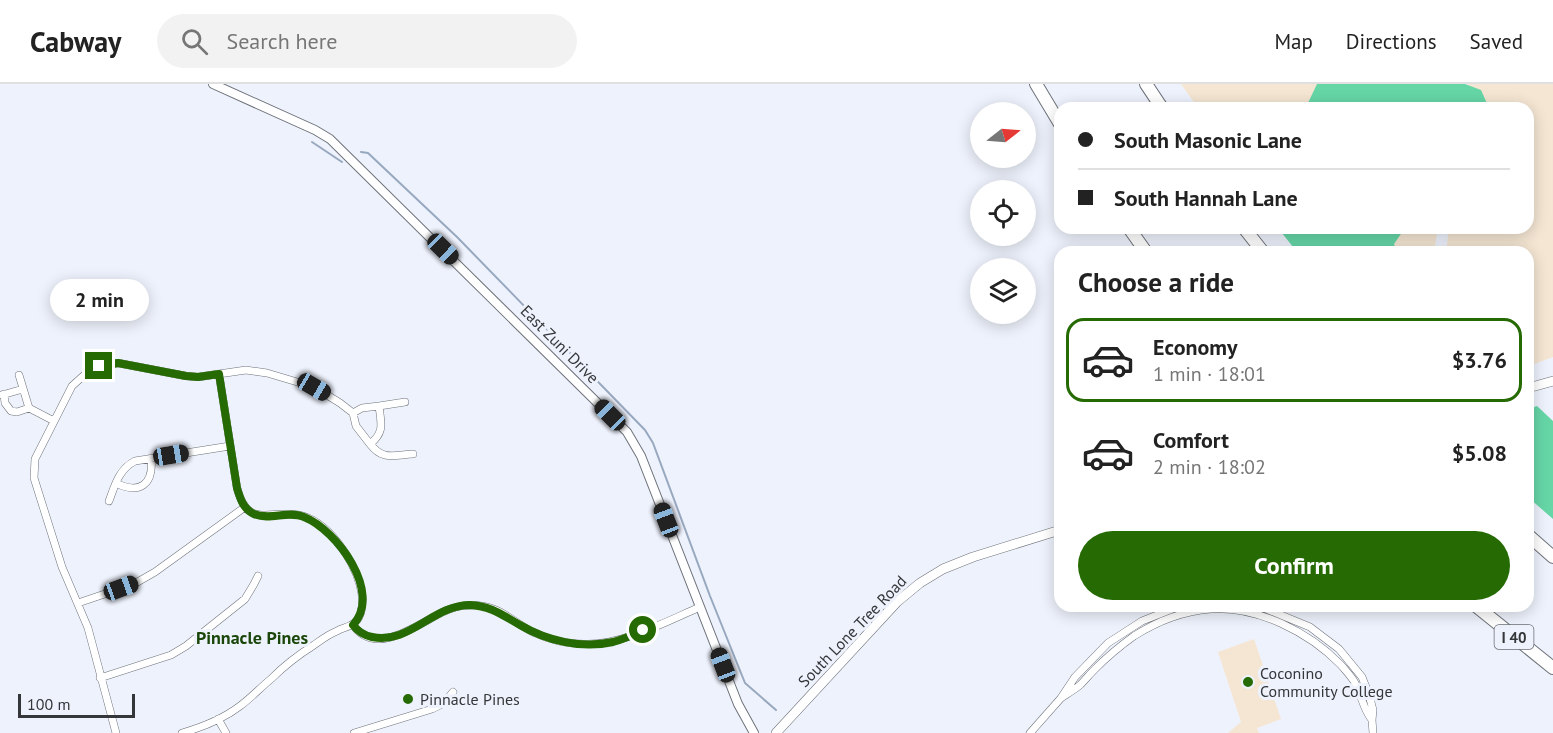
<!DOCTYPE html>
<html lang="en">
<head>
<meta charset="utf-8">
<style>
  body { margin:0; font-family:"PT Sans",sans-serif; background:#f2f2f2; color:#222; height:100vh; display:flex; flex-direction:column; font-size:22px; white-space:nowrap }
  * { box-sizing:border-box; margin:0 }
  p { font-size:20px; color:#767676 }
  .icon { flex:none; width:33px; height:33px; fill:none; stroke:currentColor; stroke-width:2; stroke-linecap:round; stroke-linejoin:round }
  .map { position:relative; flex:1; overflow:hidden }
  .drawer { position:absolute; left:1054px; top:162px; width:480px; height:366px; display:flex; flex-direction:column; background:#fff; border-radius:18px; box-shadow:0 3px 15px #0003 }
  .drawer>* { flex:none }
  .hud { position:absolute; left:1054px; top:18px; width:480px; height:132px; border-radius:18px; box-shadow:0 3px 15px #0003; display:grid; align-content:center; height:132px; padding:0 24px; background:#fff }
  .needle { width:39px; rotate:73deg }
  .controls { position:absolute; left:970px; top:18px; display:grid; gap:12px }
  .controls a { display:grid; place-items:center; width:66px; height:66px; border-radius:50%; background:#fff; box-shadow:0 3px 15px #0003; font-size:30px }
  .scale { position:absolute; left:18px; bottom:15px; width:117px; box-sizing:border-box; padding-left:6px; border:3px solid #343639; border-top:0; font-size:16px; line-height:21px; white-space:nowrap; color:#343639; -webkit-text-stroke:4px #eef2fc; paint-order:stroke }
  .end { position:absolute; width:27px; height:27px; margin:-14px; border:8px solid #256a02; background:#fff; box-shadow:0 0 0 3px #fff }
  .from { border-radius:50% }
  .bubble { position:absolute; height:42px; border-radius:21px; background:#fff; box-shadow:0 3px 15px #0003; font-size:20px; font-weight:800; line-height:42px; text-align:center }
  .car { position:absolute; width:18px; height:36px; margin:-18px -9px; border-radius:8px; box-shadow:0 0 4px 2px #0007; background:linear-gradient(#222 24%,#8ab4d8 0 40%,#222 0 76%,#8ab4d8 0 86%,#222 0) }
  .hud b { display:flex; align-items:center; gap:21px; height:57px; font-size:22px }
  .hud b+b { border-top:2px solid #e0e0e0 }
  .hud i { width:15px; height:15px; background:#222 }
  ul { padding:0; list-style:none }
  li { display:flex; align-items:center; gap:18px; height:84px; margin:0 12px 9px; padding:0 12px; border:3px solid transparent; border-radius:18px }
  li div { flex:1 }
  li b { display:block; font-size:22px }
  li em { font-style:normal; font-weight:800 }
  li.selected { border-color:#256a02 }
  li>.icon { width:54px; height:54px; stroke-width:1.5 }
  h2 { padding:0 24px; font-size:27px; line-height:72px }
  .action { display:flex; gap:12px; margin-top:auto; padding:12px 24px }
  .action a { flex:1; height:69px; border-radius:36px; background:#256a02; color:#fff; font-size:24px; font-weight:800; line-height:69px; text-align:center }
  header { display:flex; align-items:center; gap:36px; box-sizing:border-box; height:84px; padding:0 30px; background:#fff; border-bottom:2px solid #e0e0e0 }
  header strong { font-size:28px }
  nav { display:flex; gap:33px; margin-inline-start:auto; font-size:21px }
  .search { width:420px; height:54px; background:#f2f2f2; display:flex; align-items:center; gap:15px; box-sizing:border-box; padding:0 21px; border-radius:33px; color:#767676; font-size:22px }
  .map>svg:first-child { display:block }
  .education { fill:#f5e6d3 }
  .forest { fill:#66d6a7 }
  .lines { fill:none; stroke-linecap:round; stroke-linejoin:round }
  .stream { stroke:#97a8bf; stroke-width:2 }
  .minor-casing { stroke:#6e727a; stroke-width:8 }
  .tertiary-casing { stroke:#6e727a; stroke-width:10 }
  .secondary-casing { stroke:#6e727a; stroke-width:10 }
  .motorway-casing { stroke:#6e727a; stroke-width:14 }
  .minor { stroke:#fff; stroke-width:7 }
  .tertiary { stroke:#fff; stroke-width:8 }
  .secondary { stroke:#fff; stroke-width:9 }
  .motorway { stroke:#fff; stroke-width:12 }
  .route { stroke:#256a02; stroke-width:8 }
  .poi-dot { fill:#256a02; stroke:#eef2fc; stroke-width:2 }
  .labels { text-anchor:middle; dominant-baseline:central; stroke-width:6; stroke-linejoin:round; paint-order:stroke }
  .shield { fill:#eef2fc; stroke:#6c6e74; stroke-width:1.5 }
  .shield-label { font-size:15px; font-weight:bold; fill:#343639 }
  .street-label { font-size:16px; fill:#343639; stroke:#eef2fc }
  .poi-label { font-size:16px; fill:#343639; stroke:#eef2fc; text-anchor:start }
  .neighbourhood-label { font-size:18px; font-weight:bold; fill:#1a460a; stroke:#eef2fc }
</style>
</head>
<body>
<header>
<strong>Cabway</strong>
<div class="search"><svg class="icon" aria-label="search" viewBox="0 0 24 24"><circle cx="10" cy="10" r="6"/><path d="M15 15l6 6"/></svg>Search here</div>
<nav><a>Map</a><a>Directions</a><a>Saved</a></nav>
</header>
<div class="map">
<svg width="1553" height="649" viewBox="0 0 1553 649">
  <rect width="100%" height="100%" fill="#eef2fc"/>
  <path class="education" d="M 1181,0 L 1458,0 L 1454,24 L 1198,24 Z
    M 1468,0 L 1553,0 L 1553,273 L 1529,282 L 1528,168 L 1446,168 L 1449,144 L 1528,144 L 1528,24 L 1465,24 Z
    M 1285,144 L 1438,144 L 1434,168 L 1304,168 Z
    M 1254,555 L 1281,635 L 1257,644 L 1259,649 L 1228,649 L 1241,638 L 1218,568 Z"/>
  <path class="forest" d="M 1317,0 L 1465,0 L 1481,6 L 1489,24 L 1309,24 L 1307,21 Z
    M 1278,144 L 1411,144 L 1403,147 L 1394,160 L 1397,168 L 1297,168 Z
    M 1537,322 L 1553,337 L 1553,435 L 1529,414 L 1529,325 Z"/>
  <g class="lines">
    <path class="stream" d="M 312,58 L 342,78
      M 361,68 L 368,69 L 457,153 L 645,346 L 653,359 L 710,512 L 745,599 L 776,626"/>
    <defs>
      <path id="minor" d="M 19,291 L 29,324 L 54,337
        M 4,310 L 5,319 L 11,327 L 17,328 L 29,324
        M 2,311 L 23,305
        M 379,322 L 405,318
        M 370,360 C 383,377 394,371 413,370
        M 116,399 C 140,411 154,400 151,374
        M 109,417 C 115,401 119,385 135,377 L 230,362
        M 78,519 L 134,500 L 155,488 L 245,423
        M 1259,522 L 1310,543 L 1339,565 L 1362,593 L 1369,611 L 1373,626 L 1372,636 L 1373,649
        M 353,541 C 376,574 418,540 443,528 C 459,520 479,519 496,526 C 510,532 521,543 535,549 C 550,556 568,560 584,560 C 621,562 667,537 700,523
        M 100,594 L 171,571 L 186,562 L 245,515 L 254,500 L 258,492
        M 1061,614 C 1067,610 1074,606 1080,601 C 1085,596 1090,590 1095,585 C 1107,573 1120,562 1134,552 C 1156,538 1184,527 1211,525 C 1258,522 1309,548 1341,581 C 1346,587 1352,593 1355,599 C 1362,612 1363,625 1372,636
        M 218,635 L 226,649
        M 116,649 L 88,544 L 62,483 L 34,394 L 35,375 L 72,302 L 91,285 L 118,279 L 186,292 L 198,293 L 246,286 L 267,289 L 314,303 L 340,319 L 353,329 L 356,342 L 370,360 C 385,348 381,339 379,322 L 362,324 L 353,329
        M 182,649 C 203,643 223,635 240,622 C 251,614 260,604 271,595 C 284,582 298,571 314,561 C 321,556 329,550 337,547 C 344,543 352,543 357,536 C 364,527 363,512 360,501 C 353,475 328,437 299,431 C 270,425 248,446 237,404 L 219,290
        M 354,649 L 432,625 L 444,619 L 453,608
        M 1030,649 L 1061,614 L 1075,593 L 1108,559 L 1142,537 L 1180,522"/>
      <path id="tertiary" d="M 213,0 L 315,46 L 330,55 L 627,348 L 641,372 L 738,620 L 754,649"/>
      <path id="secondary" d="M 1528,304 L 1553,297
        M 776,649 L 897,518 L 920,499 L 943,485 L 973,473 L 1060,446"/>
      <path id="motorway" d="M 1036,0 L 1060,40
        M 1146,0 L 1162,24
        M 1129,144 L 1146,168
        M 1244,144 L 1263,168
        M 1528,451 L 1553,473
        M 1476,522 L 1553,584"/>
    </defs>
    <use href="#minor" class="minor-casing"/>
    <use href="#tertiary" class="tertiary-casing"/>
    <use href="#secondary" class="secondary-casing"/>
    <use href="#motorway" class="motorway-casing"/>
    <use href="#minor" class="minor"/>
    <use href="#tertiary" class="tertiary"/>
    <use href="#secondary" class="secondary"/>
    <use href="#motorway" class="motorway"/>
  </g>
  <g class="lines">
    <path class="route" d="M 99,282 L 118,279 L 186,292 L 198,293 L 219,290 L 237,404 C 240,414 243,425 254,430 C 270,437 288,426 304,433 C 337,446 383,509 353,541 C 358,548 363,551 372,553 C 409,561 433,521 470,521 C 491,522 502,531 520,541 C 547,557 582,565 613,558 C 624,555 633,551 643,546"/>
  </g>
  <g class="poi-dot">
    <circle cx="1248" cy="598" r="6"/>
    <circle cx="408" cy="615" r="6"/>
  </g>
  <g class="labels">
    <rect class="shield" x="1494.5" y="541" width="39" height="24" rx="4.5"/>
    <g class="shield-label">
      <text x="1514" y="553">I 40</text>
    </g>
    <g class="street-label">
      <text transform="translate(560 260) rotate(45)">East Zuni Drive</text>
      <text transform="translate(852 547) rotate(-46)">South Lone Tree Road</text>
    </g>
    <g class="poi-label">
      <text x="1260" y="589">Coconino<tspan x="1260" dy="18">Community College</tspan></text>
      <text x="420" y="615">Pinnacle Pines</text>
    </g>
    <g class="neighbourhood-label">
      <text x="252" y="553">Pinnacle Pines</text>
    </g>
  </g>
</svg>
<div class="controls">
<a><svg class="needle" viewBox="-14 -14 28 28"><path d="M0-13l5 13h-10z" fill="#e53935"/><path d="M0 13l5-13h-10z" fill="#767676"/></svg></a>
<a><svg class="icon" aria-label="locate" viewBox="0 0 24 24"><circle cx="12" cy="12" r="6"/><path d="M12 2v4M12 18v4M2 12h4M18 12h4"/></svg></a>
<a><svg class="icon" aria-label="layers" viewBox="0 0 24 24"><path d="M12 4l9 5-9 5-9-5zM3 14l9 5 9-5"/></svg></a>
</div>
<div class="scale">100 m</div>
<i class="end from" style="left:643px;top:546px"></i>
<i class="end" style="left:99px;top:282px"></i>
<div class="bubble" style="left:50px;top:195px;width:99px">2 min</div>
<i class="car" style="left:443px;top:165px;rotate:134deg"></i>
<i class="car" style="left:314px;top:303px;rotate:120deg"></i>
<i class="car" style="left:610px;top:331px;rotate:315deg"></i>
<i class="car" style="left:171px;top:371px;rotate:81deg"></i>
<i class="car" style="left:666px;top:436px;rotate:339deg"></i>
<i class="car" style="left:121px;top:504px;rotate:70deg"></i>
<i class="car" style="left:723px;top:581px;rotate:339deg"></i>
<div class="hud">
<b><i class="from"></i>South Masonic Lane</b>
<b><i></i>South Hannah Lane</b>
</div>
<section class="drawer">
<h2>Choose a ride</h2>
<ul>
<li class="selected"><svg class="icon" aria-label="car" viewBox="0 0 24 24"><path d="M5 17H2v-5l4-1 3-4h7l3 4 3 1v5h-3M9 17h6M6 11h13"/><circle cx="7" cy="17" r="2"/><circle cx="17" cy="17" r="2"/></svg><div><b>Economy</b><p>1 min · 18:01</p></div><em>$3.76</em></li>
<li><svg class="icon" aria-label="car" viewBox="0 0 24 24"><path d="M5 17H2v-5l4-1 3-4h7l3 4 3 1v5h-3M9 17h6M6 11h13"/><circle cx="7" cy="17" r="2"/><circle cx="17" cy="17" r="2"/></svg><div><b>Comfort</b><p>2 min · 18:02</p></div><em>$5.08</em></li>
</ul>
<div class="action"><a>Confirm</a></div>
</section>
</div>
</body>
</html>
